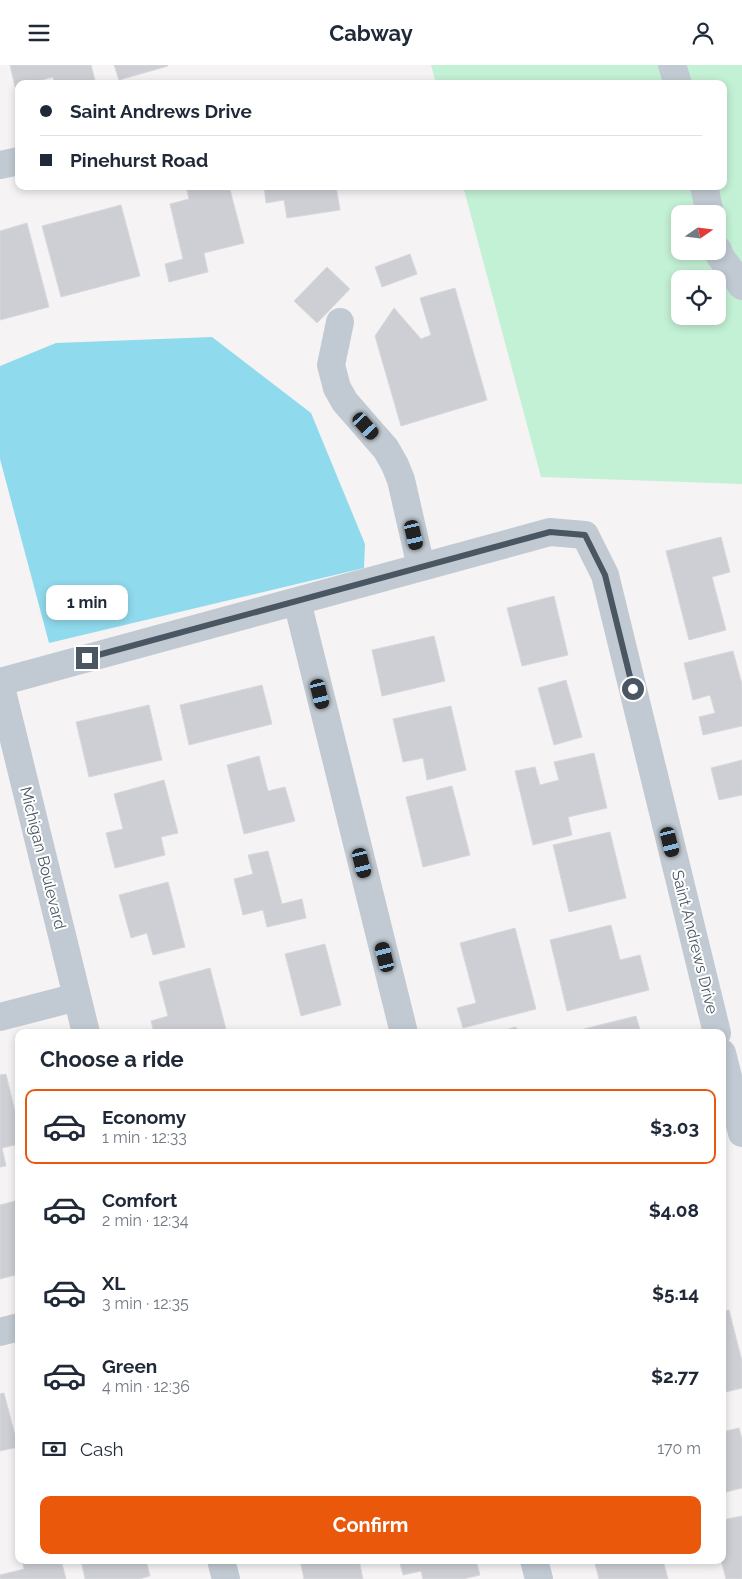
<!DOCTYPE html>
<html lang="en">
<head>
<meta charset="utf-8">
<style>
  body { margin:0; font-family:Raleway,sans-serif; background:#f2f2f3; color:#1f2937; height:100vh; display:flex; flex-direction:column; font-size:19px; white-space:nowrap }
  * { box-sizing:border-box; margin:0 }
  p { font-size:16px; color:#747a83 }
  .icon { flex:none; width:28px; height:28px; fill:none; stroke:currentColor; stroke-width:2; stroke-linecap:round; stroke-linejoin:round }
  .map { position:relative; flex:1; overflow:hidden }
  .details { position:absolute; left:15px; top:964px; width:711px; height:535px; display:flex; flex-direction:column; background:#fff; border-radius:10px; box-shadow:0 2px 8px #0003 }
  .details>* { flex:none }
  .banner { position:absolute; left:15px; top:15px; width:712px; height:110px; border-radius:10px; box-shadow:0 2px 8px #0003; display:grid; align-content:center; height:110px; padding:0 25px; background:#fff }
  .needle { width:32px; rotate:76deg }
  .fabs { position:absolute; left:671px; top:140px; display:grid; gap:10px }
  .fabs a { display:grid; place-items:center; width:55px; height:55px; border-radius:10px; background:#fff; box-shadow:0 2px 8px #0003; font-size:25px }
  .end { position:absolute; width:22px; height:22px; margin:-11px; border:6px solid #4a5661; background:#fff; box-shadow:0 0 0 2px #fff }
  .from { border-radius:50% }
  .bubble { position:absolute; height:35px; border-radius:10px; background:#fff; box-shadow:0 2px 8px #0003; font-size:16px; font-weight:700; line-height:35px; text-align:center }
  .car { position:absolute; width:15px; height:30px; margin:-15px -8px; border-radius:6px; box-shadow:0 0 4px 1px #0007; background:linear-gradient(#222 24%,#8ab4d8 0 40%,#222 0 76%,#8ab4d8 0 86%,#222 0) }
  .banner b { display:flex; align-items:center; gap:18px; height:48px; font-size:19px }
  .banner b+b { border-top:1px solid #e0e1e3 }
  .banner i { width:12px; height:12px; background:#1f2937 }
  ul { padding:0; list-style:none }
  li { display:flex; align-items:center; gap:15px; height:75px; margin:0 10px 8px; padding:0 15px; border:2px solid transparent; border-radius:10px }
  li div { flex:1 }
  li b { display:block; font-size:19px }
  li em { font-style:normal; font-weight:700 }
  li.on { border-color:#ea580c }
  li>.icon { width:45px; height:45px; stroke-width:1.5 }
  h2 { padding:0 25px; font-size:22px; line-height:60px }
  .pay { display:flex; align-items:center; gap:12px; height:55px; padding:0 25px; font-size:19px }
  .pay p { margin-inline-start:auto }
  .primary-button { display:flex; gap:10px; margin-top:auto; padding:10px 25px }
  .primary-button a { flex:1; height:58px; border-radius:10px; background:#ea580c; color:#fff; font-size:20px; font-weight:700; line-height:58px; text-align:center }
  header { display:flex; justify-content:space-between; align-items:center; height:65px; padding:0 25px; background:#fff; font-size:22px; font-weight:700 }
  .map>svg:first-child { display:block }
  .green { fill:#c3f1d5; fill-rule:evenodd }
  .water { fill:#90daee }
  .building { fill:#cdcfd5; stroke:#d7d9de }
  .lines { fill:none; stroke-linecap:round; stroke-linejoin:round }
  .minor { stroke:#c1cad2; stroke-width:28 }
  .route { stroke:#4a5661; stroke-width:6 }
  .labels { text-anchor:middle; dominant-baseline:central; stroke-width:4; stroke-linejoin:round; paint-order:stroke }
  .street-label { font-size:16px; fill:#4a5661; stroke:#fff }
</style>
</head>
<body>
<header><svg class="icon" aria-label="menu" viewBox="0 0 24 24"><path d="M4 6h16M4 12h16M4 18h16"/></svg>Cabway<svg class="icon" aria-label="person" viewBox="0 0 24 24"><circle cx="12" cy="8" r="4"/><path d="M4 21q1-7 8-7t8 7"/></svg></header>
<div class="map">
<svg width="742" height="1514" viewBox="0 0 742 1514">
  <rect width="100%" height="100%" fill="#f5f3f3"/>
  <path class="green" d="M 431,0 L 742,0 L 742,419 L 541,412 L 463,121 L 724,121 L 724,19 L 436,19 ZM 680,149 L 718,149 L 718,186 L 680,186 ZM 680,214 L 718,214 L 718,251 L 680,251 Z"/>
  <path class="water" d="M 212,272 L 311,348 L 365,479 L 364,503 L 49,578 L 0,394 L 0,301 L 56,278 Z"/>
  <path class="building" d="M 10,0 L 91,0 L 96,19 L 55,19 L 53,12 L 27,19 L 19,19 L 19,21 L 15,22 Z
    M 114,0 L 167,0 L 168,1 L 119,15 Z
    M 186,121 L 229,121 L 244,178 L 204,188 L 208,207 L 169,217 L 165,199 L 183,194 L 170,139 L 189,134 Z
    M 264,121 L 336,121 L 340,145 L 287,153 L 284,135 L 266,138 Z
    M 121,140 L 140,211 L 61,232 L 42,161 Z
    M 27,158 L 49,242 L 0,255 L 0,166 Z
    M 410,189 L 417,209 L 382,222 L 375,202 Z
    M 327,202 L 350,224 L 317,258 L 294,236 Z
    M 455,223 L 487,335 L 401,361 L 375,271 L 394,243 L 421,274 L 431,270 L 420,233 Z
    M 721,472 L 730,507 L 712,512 L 726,565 L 689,575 L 666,486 Z
    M 554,531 L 568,590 L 522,601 L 507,543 Z
    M 434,571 L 445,616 L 382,631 L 372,585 Z
    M 733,586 L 742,619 L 742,661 L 703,670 L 699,652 L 715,648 L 710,630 L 693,635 L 684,598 Z
    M 566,615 L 582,672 L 554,680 L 538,623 Z
    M 262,620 L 272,659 L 189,680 L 180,640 Z
    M 149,640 L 162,695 L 89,712 L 76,657 Z
    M 451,641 L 466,705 L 427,715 L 423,693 L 403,697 L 393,654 Z
    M 594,688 L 607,743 L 568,752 L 572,770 L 533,780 L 515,706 L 535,702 L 540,720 L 559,715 L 554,697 Z
    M 259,691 L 268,726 L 285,722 L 295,756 L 244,769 L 227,700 Z
    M 742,695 L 742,730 L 719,735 L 711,703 Z
    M 164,715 L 178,768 L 161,772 L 165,790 L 115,803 L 106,768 L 123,764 L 114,729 Z
    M 452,721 L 470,790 L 423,802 L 406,732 Z
    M 610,767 L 626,833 L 569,847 L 553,780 Z
    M 268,786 L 282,839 L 302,834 L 306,853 L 267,862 L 263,845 L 243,850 L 234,814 L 253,809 L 248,790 Z
    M 168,817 L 185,882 L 153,890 L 147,868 L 131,873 L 119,830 Z
    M 611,860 L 620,895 L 640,890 L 649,925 L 567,946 L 550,875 Z
    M 515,863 L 536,944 L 463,963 L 457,943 L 476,938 L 460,878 Z
    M 325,879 L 341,940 L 301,951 L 285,889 Z
    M 210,903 L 227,968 L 154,968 L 151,956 L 168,951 L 159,917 Z
    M 636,951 L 641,968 L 585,968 L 584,964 Z
    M 516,962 L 518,968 L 494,968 Z
    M 6,1009 L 19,1063 L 19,1079 L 2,1083 L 6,1101 L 0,1102 L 0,1010 Z
    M 19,1135 L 19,1209 L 0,1214 L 0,1140 Z
    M 729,1245 L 742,1296 L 742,1323 L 722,1328 L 722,1247 Z
    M 4,1328 L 18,1382 L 0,1386 L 0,1329 Z
    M 739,1363 L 742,1374 L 742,1423 L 722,1428 L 722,1367 Z
    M 742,1451 L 742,1514 L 726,1514 L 721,1495 L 722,1495 L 722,1455 Z
    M 22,1495 L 61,1495 L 66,1514 L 0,1514 L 0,1510 L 24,1504 Z
    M 81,1495 L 146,1495 L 150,1511 L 139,1514 L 85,1514 Z
    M 300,1495 L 359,1495 L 363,1514 L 304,1514 Z
    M 399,1495 L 476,1495 L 480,1510 L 463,1514 L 423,1514 L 421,1506 L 403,1510 Z
    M 594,1495 L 663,1495 L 668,1514 L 599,1514 Z"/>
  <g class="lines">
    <path class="minor" d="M 672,0 L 678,19
      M 0,100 L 19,96
      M 704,121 L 710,149
      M 718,185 L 720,191 L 742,221
      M 340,257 L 331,300 L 337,323 L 345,337 L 386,384 L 395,400 L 401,415 L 421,502
      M 297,536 L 404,968
      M 0,617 L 550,467 L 585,470 L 605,510 L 717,968
      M 0,618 L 86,968
      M 0,952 L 77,932
      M 722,988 L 742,1068
      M 0,1267 L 19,1262
      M 221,1495 L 226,1514
      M 534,1495 L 539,1514"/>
  </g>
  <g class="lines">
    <path class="route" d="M 87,593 L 550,467 L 585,470 L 605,510 L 633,624"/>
  </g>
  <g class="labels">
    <g class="street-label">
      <text transform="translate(43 793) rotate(76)">Michigan Boulevard</text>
      <text transform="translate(695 877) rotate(76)">Saint Andrews Drive</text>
    </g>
  </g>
</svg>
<div class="fabs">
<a><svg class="needle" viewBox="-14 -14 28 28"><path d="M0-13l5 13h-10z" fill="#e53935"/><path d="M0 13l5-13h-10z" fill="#747a83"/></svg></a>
<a><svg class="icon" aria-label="locate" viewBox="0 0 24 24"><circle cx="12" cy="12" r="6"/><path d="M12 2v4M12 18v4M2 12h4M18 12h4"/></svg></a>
</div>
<i class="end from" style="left:633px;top:624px"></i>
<i class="end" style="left:87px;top:593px"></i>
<div class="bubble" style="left:46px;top:520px;width:82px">1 min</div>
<i class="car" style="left:366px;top:361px;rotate:138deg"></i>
<i class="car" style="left:414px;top:470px;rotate:167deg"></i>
<i class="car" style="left:320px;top:629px;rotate:166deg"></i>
<i class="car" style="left:670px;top:777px;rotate:166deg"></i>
<i class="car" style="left:362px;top:798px;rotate:166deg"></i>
<i class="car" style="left:385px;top:892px;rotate:346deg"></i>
<div class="banner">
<b><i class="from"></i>Saint Andrews Drive</b>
<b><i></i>Pinehurst Road</b>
</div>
<section class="details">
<h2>Choose a ride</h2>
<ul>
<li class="on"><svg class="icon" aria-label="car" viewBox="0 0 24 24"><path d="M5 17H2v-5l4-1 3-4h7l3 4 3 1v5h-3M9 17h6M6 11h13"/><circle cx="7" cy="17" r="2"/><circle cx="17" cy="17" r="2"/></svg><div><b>Economy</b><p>1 min · 12:33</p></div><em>$3.03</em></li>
<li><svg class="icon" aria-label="car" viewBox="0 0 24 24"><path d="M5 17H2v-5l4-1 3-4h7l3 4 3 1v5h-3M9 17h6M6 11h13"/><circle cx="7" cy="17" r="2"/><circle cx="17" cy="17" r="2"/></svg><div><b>Comfort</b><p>2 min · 12:34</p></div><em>$4.08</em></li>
<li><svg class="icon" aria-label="car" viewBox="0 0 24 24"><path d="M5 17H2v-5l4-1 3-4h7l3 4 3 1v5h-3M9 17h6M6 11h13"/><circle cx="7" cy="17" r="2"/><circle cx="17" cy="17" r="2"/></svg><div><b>XL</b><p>3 min · 12:35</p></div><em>$5.14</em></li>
<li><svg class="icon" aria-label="car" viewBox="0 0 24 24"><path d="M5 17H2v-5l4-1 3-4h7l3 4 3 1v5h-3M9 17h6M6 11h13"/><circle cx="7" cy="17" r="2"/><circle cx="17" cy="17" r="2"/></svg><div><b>Green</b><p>4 min · 12:36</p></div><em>$2.77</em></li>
</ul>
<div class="pay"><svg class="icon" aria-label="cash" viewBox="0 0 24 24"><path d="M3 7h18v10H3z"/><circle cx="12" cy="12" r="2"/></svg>Cash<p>170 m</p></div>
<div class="primary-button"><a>Confirm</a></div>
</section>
</div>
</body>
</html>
